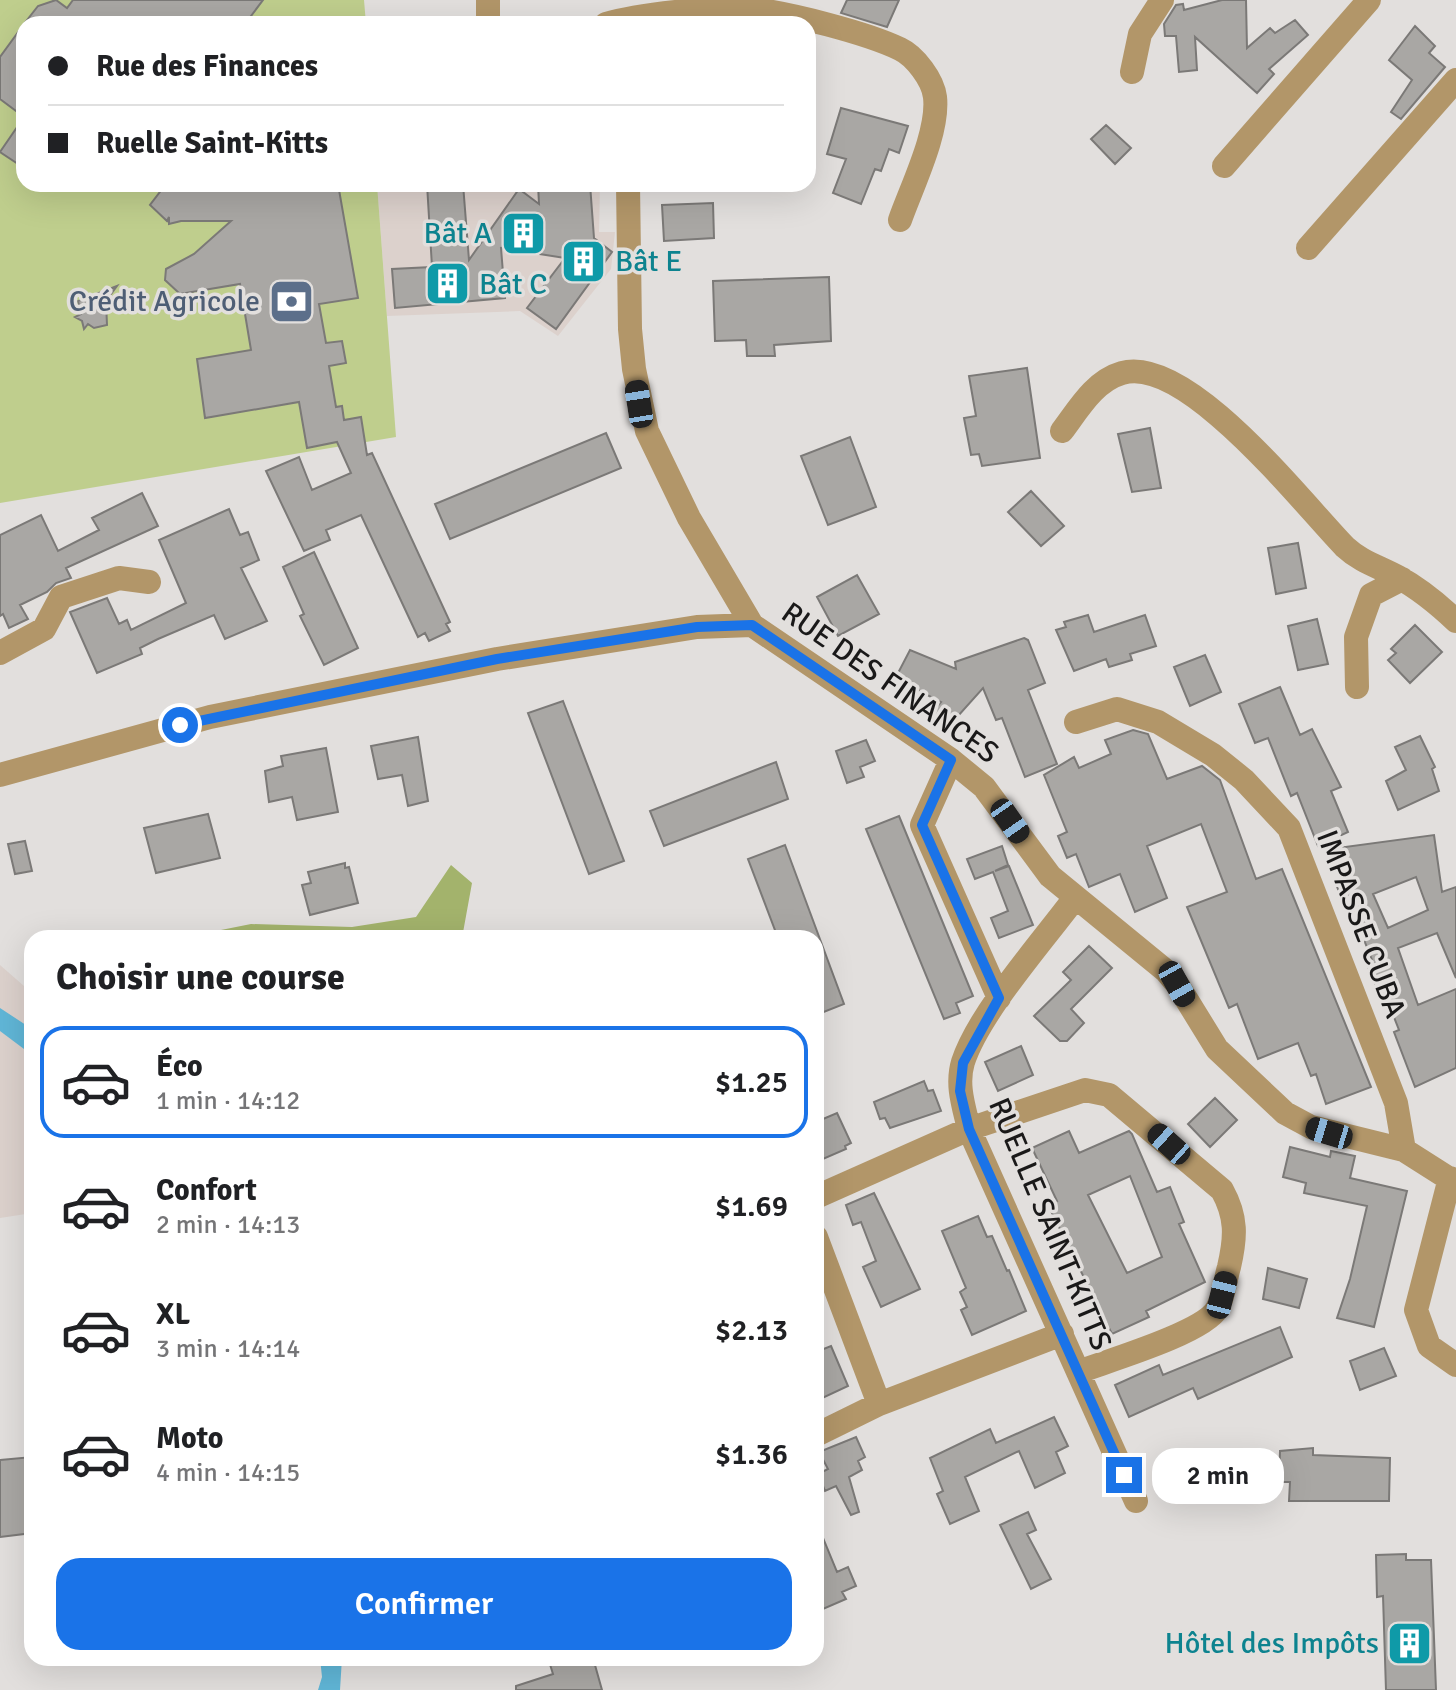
<!DOCTYPE html>
<html lang="fr">
<head>
<meta charset="utf-8">
<style>
  body { margin:0; font-family:Signika,sans-serif; background:#f2f2f2; color:#202124; height:100vh; display:flex; flex-direction:column; font-size:30px; white-space:nowrap }
  * { box-sizing:border-box; margin:0 }
  p { font-size:26px; color:#757577 }
  .icon { flex:none; width:44px; height:44px; fill:none; stroke:currentColor; stroke-width:2; stroke-linecap:round; stroke-linejoin:round }
  .map { position:relative; flex:1; overflow:hidden }
  .details { position:absolute; left:24px; top:930px; width:800px; height:736px; display:flex; flex-direction:column; background:#fff; border-radius:24px; box-shadow:0 8px 32px #0002 }
  .details>* { flex:none }
  .hud { position:absolute; left:16px; top:16px; width:800px; height:176px; border-radius:24px; box-shadow:0 8px 32px #0002; display:grid; align-content:center; height:176px; padding:0 32px; background:#fff }
  .end { position:absolute; width:36px; height:36px; margin:-18px; border:10px solid #1a73e8; background:#fff; box-shadow:0 0 0 4px #fff }
  .from { border-radius:50% }
  .bubble { position:absolute; height:56px; border-radius:24px; background:#fff; box-shadow:0 8px 32px #0002; font-size:26px; font-weight:600; line-height:56px; text-align:center }
  .car { position:absolute; width:24px; height:48px; margin:-24px -12px; border-radius:10px; box-shadow:0 0 6px 2px #0007; background:linear-gradient(#222 24%,#8ab4d8 0 40%,#222 0 76%,#8ab4d8 0 86%,#222 0) }
  .hud b { display:flex; align-items:center; gap:28px; height:76px; font-size:30px }
  .hud b+b { border-top:2px solid #e0e0e0 }
  .hud i { width:20px; height:20px; background:#202124 }
  ul { padding:0; list-style:none }
  li { display:flex; align-items:center; gap:24px; height:112px; margin:0 16px 12px; padding:0 16px; border:4px solid transparent; border-radius:24px }
  li div { flex:1 }
  li b { display:block; font-size:30px }
  li em { font-style:normal; font-weight:600 }
  li.selected { border-color:#1a73e8 }
  li>.icon { width:72px; height:72px; stroke-width:1.5 }
  h2 { padding:0 32px; font-size:36px; line-height:96px }
  .button { display:flex; gap:16px; margin-top:auto; padding:16px 32px }
  .button a { flex:1; height:92px; border-radius:24px; background:#1a73e8; color:#fff; font-size:32px; font-weight:600; line-height:92px; text-align:center }
  .map>svg:first-child { display:block }
  .built { fill:#dcd1cc }
  .green { fill:#bfce8d }
  .forest { fill:#a3b36c }
  .water { fill:#60b6d7 }
  .building { fill:#a9a7a4; stroke:#7b7977; stroke-width:2; fill-rule:evenodd }
  .lines { fill:none; stroke-linecap:round; stroke-linejoin:round }
  .minor { stroke:#b29669; stroke-width:24 }
  .route { stroke:#1a73e8; stroke-width:10 }
  .labels { text-anchor:middle; dominant-baseline:central; stroke-width:7; stroke-linejoin:round; paint-order:stroke }
  .culture-label { font-size:30px; fill:#0d838f; stroke:#e2dfdd; text-anchor:end }
  .service-label { font-size:30px; fill:#4e5e75; stroke:#e2dfdd; text-anchor:end }
  .street-label { font-size:30px; fill:#1a1919; stroke:#e2dfdd }
</style>
</head>
<body>
<div class="map">
<svg width="1456" height="1690" viewBox="0 0 1456 1690">
  <rect width="100%" height="100%" fill="#e2dfdd"/>
  <path class="built" d="M 377,184 L 600,184 L 599,232 L 615,232 L 611,269 L 558,336 L 520,311 L 387,316 Z
    M 0,965 L 32,993 L 32,1213 L 0,1218 Z"/>
  <path class="green" d="M 0,0 L 364,0 L 366,24 L 24,24 L 24,184 L 377,184 L 396,437 L 0,503 Z"/>
  <path class="forest" d="M 451,865 L 472,883 L 462,938 L 181,938 L 251,924 L 352,927 L 416,917 Z"/>
  <path class="water" d="M 0,1008 L 32,1029 L 32,1055 L 0,1031 Z
    M 320,1658 L 342,1658 L 340,1690 L 318,1690 L 322,1677 Z"/>
  <path class="building" d="M 56,0 L 67,8 L 73,0 L 263,0 L 245,24 L 24,24 L 38,6 Z
    M 847,0 L 899,0 L 887,27 L 841,13 Z
    M 1222,0 L 1246,0 L 1247,48 L 1270,28 L 1275,33 L 1295,20 L 1308,35 L 1269,69 L 1274,74 L 1257,93 L 1195,37 L 1197,70 L 1179,72 L 1176,36 L 1165,36 L 1164,24 L 1176,5 L 1183,4 L 1184,10 Z
    M 24,24 L 24,168 L 0,152 L 24,117 L 0,99 L 0,57 Z
    M 1415,26 L 1435,46 L 1429,53 L 1445,67 L 1401,119 L 1391,112 L 1412,80 L 1389,60 Z
    M 841,108 L 908,126 L 899,153 L 889,149 L 881,171 L 875,169 L 861,204 L 833,193 L 846,159 L 827,154 Z
    M 1106,125 L 1131,148 L 1115,164 L 1091,139 Z
    M 166,184 L 338,184 L 358,298 L 319,304 L 326,343 L 342,341 L 346,363 L 329,366 L 336,407 L 342,406 L 344,420 L 361,417 L 367,455 L 372,453 L 450,622 L 446,624 L 450,631 L 429,641 L 425,633 L 418,637 L 361,515 L 326,530 L 330,540 L 304,551 L 266,471 L 299,457 L 312,490 L 351,473 L 337,442 L 307,448 L 299,402 L 205,418 L 197,359 L 251,350 L 240,284 L 180,294 L 165,280 L 166,269 L 194,254 L 231,221 L 181,221 L 169,224 L 169,217 L 167,221 L 150,205 Z
    M 427,184 L 463,184 L 469,260 L 519,189 L 539,204 L 538,184 L 590,184 L 594,238 L 612,252 L 556,329 L 527,308 L 565,258 L 501,248 L 505,298 L 395,308 L 392,269 L 432,267 Z
    M 713,203 L 714,238 L 664,241 L 662,205 Z
    M 829,277 L 831,341 L 774,345 L 775,356 L 747,356 L 746,340 L 715,341 L 713,281 Z
    M 117,286 L 106,301 L 107,325 L 94,328 L 88,324 L 84,329 L 82,321 L 75,317 L 81,314 L 78,301 Z
    M 1027,368 L 1040,458 L 982,466 L 979,454 L 971,455 L 964,418 L 976,416 L 969,376 Z
    M 1150,428 L 1161,488 L 1132,492 L 1118,434 Z
    M 606,433 L 621,468 L 450,539 L 435,504 Z
    M 850,437 L 876,507 L 828,525 L 801,456 Z
    M 1031,491 L 1064,526 L 1041,546 L 1008,512 Z
    M 142,493 L 158,526 L 66,568 L 71,578 L 56,583 L 47,592 L 20,605 L 28,619 L 9,628 L 3,614 L 0,616 L 0,535 L 41,515 L 58,551 L 99,530 L 92,518 Z
    M 229,509 L 240,535 L 248,532 L 259,560 L 241,568 L 267,621 L 225,639 L 214,615 L 158,639 L 140,648 L 142,654 L 97,673 L 70,612 L 107,598 L 119,624 L 127,620 L 131,630 L 186,603 L 159,540 Z
    M 1298,543 L 1306,588 L 1276,594 L 1268,548 Z
    M 314,552 L 358,648 L 324,665 L 300,616 L 304,614 L 283,567 Z
    M 857,575 L 879,614 L 838,636 L 817,597 Z
    M 1088,615 L 1094,632 L 1145,615 L 1156,646 L 1130,654 L 1132,660 L 1109,667 L 1106,659 L 1074,671 L 1056,630 L 1066,627 L 1064,622 Z
    M 1317,619 L 1328,664 L 1298,670 L 1288,626 Z
    M 1415,625 L 1442,652 L 1410,683 L 1388,660 L 1396,653 L 1391,649 Z
    M 1024,638 L 1028,640 L 1045,683 L 1028,690 L 1057,764 L 1025,777 L 1002,718 L 996,720 L 983,688 L 949,726 L 933,711 L 941,702 L 904,683 L 906,679 L 897,675 L 910,650 L 956,669 L 955,662 Z
    M 1205,655 L 1221,692 L 1190,706 L 1174,667 Z
    M 1280,687 L 1300,735 L 1312,729 L 1341,787 L 1331,791 L 1348,832 L 1318,846 L 1297,793 L 1291,796 L 1268,738 L 1255,743 L 1239,704 Z
    M 563,701 L 624,861 L 589,874 L 528,713 Z
    M 1133,730 L 1148,734 L 1167,779 L 1202,766 L 1220,780 L 1256,879 L 1282,869 L 1371,1087 L 1326,1104 L 1316,1074 L 1311,1076 L 1298,1043 L 1258,1059 L 1237,1004 L 1229,1008 L 1187,907 L 1227,892 L 1201,824 L 1147,846 L 1167,898 L 1135,912 L 1120,874 L 1089,887 L 1076,854 L 1067,858 L 1058,836 L 1067,832 L 1044,775 L 1074,757 L 1079,768 L 1111,754 L 1105,740 Z
    M 1420,736 L 1435,767 L 1432,769 L 1439,791 L 1398,810 L 1386,781 L 1406,770 L 1395,747 Z
    M 418,737 L 428,801 L 408,806 L 402,775 L 378,779 L 371,746 Z
    M 866,740 L 875,761 L 860,767 L 864,777 L 847,783 L 836,751 Z
    M 326,748 L 338,812 L 297,820 L 292,797 L 269,802 L 265,771 L 283,766 L 281,756 Z
    M 776,762 L 788,799 L 664,846 L 650,811 Z
    M 208,814 L 220,858 L 156,873 L 144,828 Z
    M 899,816 L 973,996 L 956,1003 L 960,1013 L 944,1019 L 866,829 Z
    M 1434,835 L 1442,892 L 1456,887 L 1456,978 L 1437,933 L 1398,948 L 1418,1005 L 1456,989 L 1456,1068 L 1415,1087 L 1394,1032 L 1399,1030 L 1381,984 L 1376,986 L 1366,962 L 1372,960 L 1350,905 L 1345,907 L 1336,884 L 1343,881 L 1330,849 ZM 1416,877 L 1428,910 L 1388,928 L 1373,894 Z
    M 25,841 L 32,871 L 15,874 L 8,844 Z
    M 785,845 L 844,1004 L 816,1015 L 816,938 L 778,938 L 748,859 Z
    M 1002,846 L 1008,865 L 995,871 L 1009,866 L 1033,925 L 999,938 L 991,918 L 1008,911 L 993,872 L 975,879 L 967,859 Z
    M 345,863 L 345,868 L 349,867 L 358,903 L 310,915 L 302,885 L 311,883 L 308,872 Z
    M 1089,946 L 1112,968 L 1071,1009 L 1084,1023 L 1067,1041 L 1060,1041 L 1034,1016 L 1071,980 L 1063,972 Z
    M 1021,1046 L 1033,1075 L 998,1091 L 985,1062 Z
    M 924,1081 L 928,1091 L 933,1090 L 941,1111 L 890,1128 L 885,1118 L 880,1119 L 874,1102 Z
    M 1215,1098 L 1237,1120 L 1210,1147 L 1188,1124 Z
    M 837,1113 L 851,1143 L 845,1146 L 846,1149 L 816,1162 L 816,1122 Z
    M 1069,1131 L 1079,1153 L 1129,1131 L 1132,1134 L 1157,1192 L 1170,1187 L 1184,1222 L 1179,1224 L 1205,1282 L 1146,1311 L 1149,1317 L 1112,1334 L 1048,1205 L 1057,1201 L 1032,1148 ZM 1130,1176 L 1162,1257 L 1127,1273 L 1088,1195 Z
    M 1290,1147 L 1330,1157 L 1331,1151 L 1355,1156 L 1350,1178 L 1407,1191 L 1374,1327 L 1337,1318 L 1350,1279 L 1367,1206 L 1304,1193 L 1306,1183 L 1283,1177 Z
    M 874,1193 L 920,1289 L 881,1307 L 863,1267 L 876,1261 L 861,1222 L 853,1225 L 846,1205 Z
    M 978,1216 L 987,1237 L 992,1236 L 1007,1271 L 1009,1270 L 1026,1311 L 972,1335 L 961,1310 L 967,1307 L 960,1292 L 966,1288 L 942,1231 Z
    M 1268,1268 L 1307,1279 L 1299,1308 L 1263,1299 Z
    M 1280,1327 L 1292,1357 L 1198,1399 L 1193,1388 L 1129,1417 L 1115,1385 L 1159,1365 L 1163,1375 Z
    M 831,1346 L 848,1386 L 816,1401 L 816,1352 Z
    M 1384,1348 L 1396,1376 L 1360,1390 L 1350,1361 Z
    M 1054,1417 L 1068,1446 L 1056,1452 L 1065,1473 L 1035,1488 L 1019,1451 L 965,1477 L 979,1511 L 950,1524 L 937,1494 L 943,1491 L 930,1458 L 990,1429 L 996,1443 Z
    M 856,1437 L 865,1457 L 858,1461 L 862,1470 L 849,1477 L 859,1512 L 851,1515 L 836,1486 L 825,1491 L 818,1474 L 828,1469 L 819,1452 Z
    M 1313,1448 L 1313,1455 L 1390,1458 L 1389,1501 L 1289,1501 L 1290,1482 L 1279,1482 L 1280,1451 Z
    M 32,1457 L 32,1533 L 0,1537 L 0,1460 Z
    M 1028,1512 L 1036,1530 L 1027,1534 L 1051,1579 L 1031,1589 L 1000,1525 Z
    M 816,1521 L 837,1572 L 848,1567 L 856,1586 L 842,1592 L 846,1599 L 816,1612 Z
    M 1406,1554 L 1406,1560 L 1431,1560 L 1436,1690 L 1386,1690 L 1383,1596 L 1377,1597 L 1376,1555 Z
    M 548,1658 L 593,1658 L 602,1690 L 516,1690 L 516,1686 L 553,1674 Z"/>
  <g class="lines">
    <path class="minor" d="M 488,24 L 488,0
      M 606,24 C 636,15 721,5 752,9 C 789,13 867,33 900,49 C 915,56 933,80 935,97 C 939,132 912,186 900,220
      M 1132,72 L 1140,34 L 1162,0
      M 1224,166 L 1369,0
      M 628,184 L 630,329 L 634,369 L 647,431 L 689,518 L 752,625
      M 1308,248 L 1456,80
      M 1062,431 C 1078,410 1094,381 1122,373 C 1187,354 1303,504 1345,547 C 1361,562 1380,567 1398,577 C 1420,589 1438,604 1456,621
      M 0,653 L 44,629 L 61,597 L 119,578 L 149,582
      M 1357,687 L 1356,637 L 1371,595 L 1402,579
      M 1076,722 L 1117,709 L 1158,722 L 1213,755 L 1244,780 L 1289,828 L 1396,1103 L 1404,1150
      M 951,760 L 922,825 L 999,998
      M 0,775 L 210,717 L 497,659 L 697,627 L 752,625 L 951,760 L 984,787 L 1050,876 L 1166,971 L 1177,984 L 1217,1049 L 1285,1113 L 1311,1127 L 1404,1150 L 1456,1183
      M 1074,899 C 1042,942 979,1013 963,1062 C 956,1085 964,1107 969,1129 L 1136,1501
      M 1450,1178 L 1416,1310 L 1429,1346 L 1456,1365
      M 816,1197 L 969,1129 L 1085,1090 L 1109,1095 L 1222,1190 C 1237,1217 1236,1237 1229,1267 C 1225,1280 1224,1297 1217,1309 C 1203,1333 1107,1361 1078,1372
      M 816,1237 L 879,1404
      M 816,1435 L 879,1404 L 1062,1334"/>
  </g>
  <g class="lines">
    <path class="route" d="M 180,725 L 497,659 L 697,627 L 752,625 L 951,760 L 922,825 L 999,998 L 963,1063 L 960,1091 L 969,1129 L 1124,1475"/>
  </g>
  <defs>
    <symbol id="building-square" viewBox="-11 -11 22 22"><rect x="-9" y="-9" width="18" height="18" rx="4" fill="#0f9aa8" stroke="#e2dfdd"/><path d="M-4-6H4V6H1V3H-1V6H-4ZM-2.5-4.3h1.7v1.8h-1.7ZM.8-4.3h1.7v1.8H.8ZM-2.5-1h1.7V.8h-1.7ZM.8-1h1.7V.8H.8Z" fill="#fff"/></symbol>
    <symbol id="bank-square" viewBox="-11 -11 22 22"><rect x="-9" y="-9" width="18" height="18" rx="4" fill="#5c6f8a" stroke="#e2dfdd"/><path d="M-6-4H6V4H-6ZM0-2.3a2.3 2.3 0 1 0 0 4.6a2.3 2.3 0 1 0 0-4.6Z" fill="#fff"/></symbol>
  </defs>
  <g fill-rule="evenodd">
    <use href="#building-square" x="498" y="208" width="51" height="51"/>
    <use href="#building-square" x="558" y="236" width="51" height="51"/>
    <use href="#building-square" x="422" y="258" width="51" height="51"/>
    <use href="#bank-square" x="266" y="276" width="51" height="51"/>
    <use href="#building-square" x="1384" y="1618" width="51" height="51"/>
  </g>
  <g class="labels">
    <g class="culture-label">
      <text x="492" y="233">Bât A</text>
      <text x="615" y="261" text-anchor="start">Bât E</text>
      <text x="479" y="284" text-anchor="start">Bât C</text>
      <text x="1379" y="1643">Hôtel des Impôts</text>
    </g>
    <g class="service-label">
      <text x="260" y="301">Crédit Agricole</text>
    </g>
    <g class="street-label">
      <text transform="translate(890 683) rotate(35)">RUE DES FINANCES</text>
      <text transform="translate(1361 924) rotate(69)">IMPASSE CUBA</text>
      <text transform="translate(1050 1224) rotate(67)">RUELLE SAINT-KITTS</text>
    </g>
  </g>
</svg>
<i class="end from" style="left:180px;top:725px"></i>
<i class="end" style="left:1124px;top:1475px"></i>
<div class="bubble" style="left:1152px;top:1448px;width:132px">2 min</div>
<i class="car" style="left:639px;top:404px;rotate:351deg"></i>
<i class="car" style="left:1010px;top:821px;rotate:145deg"></i>
<i class="car" style="left:1177px;top:984px;rotate:151deg"></i>
<i class="car" style="left:1329px;top:1133px;rotate:287deg"></i>
<i class="car" style="left:1169px;top:1144px;rotate:312deg"></i>
<i class="car" style="left:1222px;top:1295px;rotate:14deg"></i>
<div class="hud">
<b><i class="from"></i>Rue des Finances</b>
<b><i></i>Ruelle Saint-Kitts</b>
</div>
<section class="details">
<h2>Choisir une course</h2>
<ul>
<li class="selected"><svg class="icon" aria-label="car" viewBox="0 0 24 24"><path d="M5 17H2v-5l4-1 3-4h7l3 4 3 1v5h-3M9 17h6M6 11h13"/><circle cx="7" cy="17" r="2"/><circle cx="17" cy="17" r="2"/></svg><div><b>Éco</b><p>1 min · 14:12</p></div><em>$1.25</em></li>
<li><svg class="icon" aria-label="car" viewBox="0 0 24 24"><path d="M5 17H2v-5l4-1 3-4h7l3 4 3 1v5h-3M9 17h6M6 11h13"/><circle cx="7" cy="17" r="2"/><circle cx="17" cy="17" r="2"/></svg><div><b>Confort</b><p>2 min · 14:13</p></div><em>$1.69</em></li>
<li><svg class="icon" aria-label="car" viewBox="0 0 24 24"><path d="M5 17H2v-5l4-1 3-4h7l3 4 3 1v5h-3M9 17h6M6 11h13"/><circle cx="7" cy="17" r="2"/><circle cx="17" cy="17" r="2"/></svg><div><b>XL</b><p>3 min · 14:14</p></div><em>$2.13</em></li>
<li><svg class="icon" aria-label="car" viewBox="0 0 24 24"><path d="M5 17H2v-5l4-1 3-4h7l3 4 3 1v5h-3M9 17h6M6 11h13"/><circle cx="7" cy="17" r="2"/><circle cx="17" cy="17" r="2"/></svg><div><b>Moto</b><p>4 min · 14:15</p></div><em>$1.36</em></li>
</ul>
<div class="button"><a>Confirmer</a></div>
</section>
</div>
</body>
</html>
